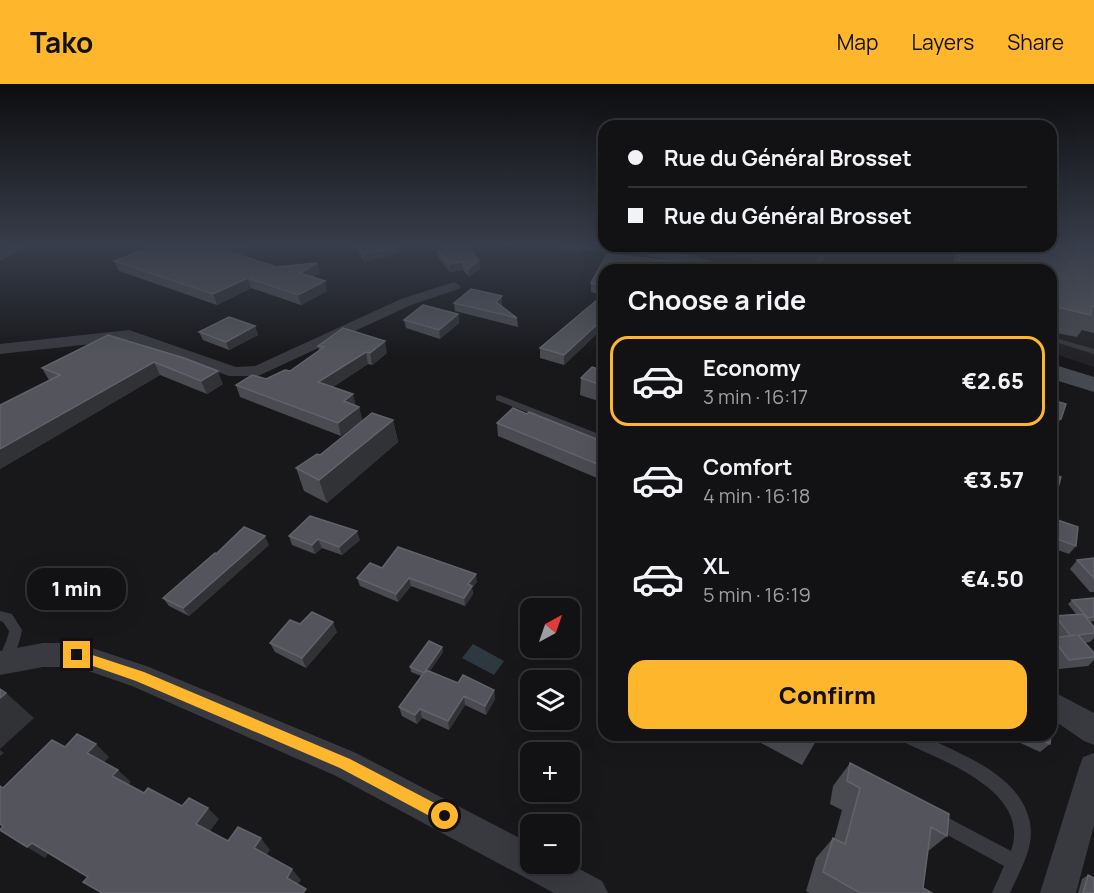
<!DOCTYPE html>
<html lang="en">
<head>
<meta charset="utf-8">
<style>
  body { margin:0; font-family:Manrope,sans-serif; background:#1f2022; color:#f1f3f6; height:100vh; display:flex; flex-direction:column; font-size:22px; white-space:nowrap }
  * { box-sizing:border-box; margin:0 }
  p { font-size:20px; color:#9c9ea0 }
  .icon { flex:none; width:33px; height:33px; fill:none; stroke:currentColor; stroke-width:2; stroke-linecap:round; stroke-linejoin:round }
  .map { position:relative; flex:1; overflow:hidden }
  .details { position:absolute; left:598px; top:180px; width:459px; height:477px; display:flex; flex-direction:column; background:#121214; border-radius:18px; box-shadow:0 6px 24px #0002,0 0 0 2px #313234 }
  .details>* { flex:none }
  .hud { position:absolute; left:598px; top:36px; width:459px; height:132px; border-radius:18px; box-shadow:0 6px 24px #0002,0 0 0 2px #313234; display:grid; align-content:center; height:132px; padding:0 30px; background:#121214 }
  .needle { width:39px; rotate:40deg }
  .fabs { position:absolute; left:520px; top:514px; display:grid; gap:12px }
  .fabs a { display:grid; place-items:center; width:60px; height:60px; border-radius:12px; background:#121214; box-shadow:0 6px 24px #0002,0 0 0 2px #313234; font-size:30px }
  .end { position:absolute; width:27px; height:27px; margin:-14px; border:8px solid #feb62d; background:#111; box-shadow:0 0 0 3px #111 }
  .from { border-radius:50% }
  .bubble { position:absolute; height:42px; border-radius:18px; background:#121214; box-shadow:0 6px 24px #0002,0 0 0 2px #313234; font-size:20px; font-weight:800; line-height:42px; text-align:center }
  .hud b { display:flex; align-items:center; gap:21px; height:57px; font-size:22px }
  .hud b+b { border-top:2px solid #313234 }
  .hud i { width:15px; height:15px; background:#f1f3f6 }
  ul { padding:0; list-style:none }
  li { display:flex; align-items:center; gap:18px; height:90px; margin:0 12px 9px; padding:0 18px; border:3px solid transparent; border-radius:18px }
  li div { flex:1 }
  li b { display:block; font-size:22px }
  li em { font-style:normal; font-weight:800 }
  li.selected { border-color:#feb62d }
  li>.icon { width:54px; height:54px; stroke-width:1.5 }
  h2 { padding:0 30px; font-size:27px; line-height:72px }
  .button { display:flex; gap:12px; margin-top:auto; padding:12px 30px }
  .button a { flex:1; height:69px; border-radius:18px; background:#feb62d; color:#111; font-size:24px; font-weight:800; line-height:69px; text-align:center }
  header { display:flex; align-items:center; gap:36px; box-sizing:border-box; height:84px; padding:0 30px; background:#feb62d; color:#111 }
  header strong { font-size:28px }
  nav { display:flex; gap:33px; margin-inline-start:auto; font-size:21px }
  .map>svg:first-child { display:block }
  .built { fill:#242428 }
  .water { fill:#2d3840 }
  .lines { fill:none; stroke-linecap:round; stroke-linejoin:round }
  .path { stroke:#3f4147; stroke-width:2; stroke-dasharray:2 3; stroke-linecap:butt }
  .service { fill:#393a40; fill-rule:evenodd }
  .minor { fill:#393a40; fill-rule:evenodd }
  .secondary { fill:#474950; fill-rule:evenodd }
  .wall { fill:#494b50 }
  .shaded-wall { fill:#313236 }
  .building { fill:#54555c; stroke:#61636a; stroke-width:1.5 }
  .route { fill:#feb62d }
</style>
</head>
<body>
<header>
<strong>Tako</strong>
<nav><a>Map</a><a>Layers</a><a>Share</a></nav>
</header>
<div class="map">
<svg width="1094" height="809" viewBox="0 0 1094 809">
  <rect width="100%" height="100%" fill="#18181b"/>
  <path class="built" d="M 1052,160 L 1094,160 L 1094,283 L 1052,269 L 1052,186 L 787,186 L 706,162 L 1052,162 Z"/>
  <path class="water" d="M 473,560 L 504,577 L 494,591 L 462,574 Z"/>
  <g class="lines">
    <path class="path" d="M 737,181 L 753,186"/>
    <path class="service" d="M 713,162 L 723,162 L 740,168 L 737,170 Z
      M 829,162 L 835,162 L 815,186 L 808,186 Z
      M 1052,253 L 1094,265 L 1094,270 L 1052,257 Z
      M 499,311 L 604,352 L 604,358 L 496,316 L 496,312 Z
      M 0,527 L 12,530 L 22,546 C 20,558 13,581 0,582 C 0,564 6,563 9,547 L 3,538 L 0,537 Z
      M 897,651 C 904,651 913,650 920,651 C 928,653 937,659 945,662 C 979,678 1022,698 1030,739 C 1035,763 1019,788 1010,809 L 992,809 L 1004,782 L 931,742 L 929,736 L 931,730 L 937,728 L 1011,767 C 1032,706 940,676 899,656 Z"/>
    <path class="minor" d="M 14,160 L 26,160 L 27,163 L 0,177 L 0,168 Z
      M 454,198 L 461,202 L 459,205 L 411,221 L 258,292 L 229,292 L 128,256 L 0,270 L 0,260 L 129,246 L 236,283 L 255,282 L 401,215 Z
      M 43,559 L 77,559 L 149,583 L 356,669 L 531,760 L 531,780 L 570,780 L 602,797 L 608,809 L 554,809 L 334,691 L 132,602 L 77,583 L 43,583 L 0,591 L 0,567 Z
      M 1052,607 L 1094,629 L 1094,661 L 1084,657 L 1052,635 Z
      M 1094,669 L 1094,741 L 1076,809 L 1040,809 L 1079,684 L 1083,673 Z"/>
    <path class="secondary" d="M 560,160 L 604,160 L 606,162 C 595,168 575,167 563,164 Z
      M 628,162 L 657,162 L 728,182 L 731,186 L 700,186 L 631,166 Z
      M 1052,280 L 1094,293 L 1094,308 L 1052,295 Z"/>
  </g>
  <path class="wall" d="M 355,160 L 396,160 L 398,163 L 399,169 L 364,178 Z
    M 441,160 L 469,160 L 466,161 L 479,176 L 480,184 L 469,193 L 463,186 L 450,188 L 439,175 L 438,167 L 446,166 Z
    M 1094,160 L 1094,249 L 1082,246 L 1077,253 L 1052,248 L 1052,186 L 952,186 L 956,167 L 938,162 L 1052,162 Z
    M 246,170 L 241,171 L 276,183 L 317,179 L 320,189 L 312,193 L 327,207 L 301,221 L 251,204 L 217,221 L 119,187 L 114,177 Z
    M 607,170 L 669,177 L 692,185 L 691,186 L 604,186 L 604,243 L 564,281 L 540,274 L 540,264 L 603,211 L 591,208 L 591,199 Z
    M 454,219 L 502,221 L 501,222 L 517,234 L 518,243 L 455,227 Z
    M 458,230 L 459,239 L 440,255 L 406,244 L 404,236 Z
    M 255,242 L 258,251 L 229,266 L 203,256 L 199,248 Z
    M 108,251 L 223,300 L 207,310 L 160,291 L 0,385 L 0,321 L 49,296 L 42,284 Z
    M 318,262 L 387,269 L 372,281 L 368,280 L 333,303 L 356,322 L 359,323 L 362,336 L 341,352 L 240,313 L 236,301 L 266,295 L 290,287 L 319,266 Z
    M 604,287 L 604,319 L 580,311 L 581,294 Z
    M 1052,316 L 1061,335 L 1052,349 Z
    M 393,336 L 398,358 L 327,419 L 304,407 L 296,384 Z
    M 497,339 L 604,358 L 604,397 L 498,352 Z
    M 1052,434 L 1076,462 L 1069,470 L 1052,464 Z
    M 289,452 L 360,456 L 342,471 L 322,464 L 315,470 L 292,461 Z
    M 604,459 L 604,487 L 601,486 Z
    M 269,461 L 189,532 L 169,522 L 163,514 L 216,470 Z
    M 1094,474 L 1094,508 L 1090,508 L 1070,485 L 1077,476 Z
    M 382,484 L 477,498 L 472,504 L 473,510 L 465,522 L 411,502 L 398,518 L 360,502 L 357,494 Z
    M 1094,514 L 1094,537 L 1090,538 L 1094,543 L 1094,554 L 1090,558 L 1085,559 L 1094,569 L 1094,576 L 1088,582 L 1059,585 L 1052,575 L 1052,554 L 1056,554 L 1052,548 L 1052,536 L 1055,532 L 1076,530 L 1068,520 L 1072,516 Z
    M 300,540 L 337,548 L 306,584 L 275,568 L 270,559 Z
    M 604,560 L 604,576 L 603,575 Z
    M 442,563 L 443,568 L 430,587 L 458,599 L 494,606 L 495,615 L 486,631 L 465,621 L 449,646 L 422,634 L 417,640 L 402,632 L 399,623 L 421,592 L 411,588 L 410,583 Z
    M 746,651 L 818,651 L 816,657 L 802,681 Z
    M 1010,651 L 1051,651 L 1050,660 L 1040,668 L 1016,657 L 1017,654 Z
    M 850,679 L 947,752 L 927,768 L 923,804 L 932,809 L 810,809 L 806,807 L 816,774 L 833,754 L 834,755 L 842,726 L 830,720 L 833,702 Z
    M 1088,791 L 1094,809 L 1078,809 L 1082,795 Z"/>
  <path class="shaded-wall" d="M 0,160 L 9,160 L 0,166 Z
    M 243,160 L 246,170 L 228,176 L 225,166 Z
    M 398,163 L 399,169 L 364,178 L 363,171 Z
    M 479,176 L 480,184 L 469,193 L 468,185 Z
    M 462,178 L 463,186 L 450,188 L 449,180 Z
    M 317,179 L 320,189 L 302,199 L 300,189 Z
    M 248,194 L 251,204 L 217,221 L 213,210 Z
    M 325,197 L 327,207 L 301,221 L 298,211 Z
    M 502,212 L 502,221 L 496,226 L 496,218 Z
    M 458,230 L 459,239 L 440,255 L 439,246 Z
    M 604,234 L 604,243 L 564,281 L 564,271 Z
    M 255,242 L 258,251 L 229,266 L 226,258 Z
    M 385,257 L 387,269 L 372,281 L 370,269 Z
    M 366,268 L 368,280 L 322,310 L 318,298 Z
    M 154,278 L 160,291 L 0,385 L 0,365 Z
    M 218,287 L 223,300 L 207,310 L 201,297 Z
    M 353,310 L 356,322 L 344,317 Z
    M 359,323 L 362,336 L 341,352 L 338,339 Z
    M 393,336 L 398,358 L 327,419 L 319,396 Z
    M 357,447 L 360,456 L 342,471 L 339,463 Z
    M 265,452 L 269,461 L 189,532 L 183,524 Z
    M 318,455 L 322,464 L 315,470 L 312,461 Z
    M 476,490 L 477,498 L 472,504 L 473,510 L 465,522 L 464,514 L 468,500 Z
    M 409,494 L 411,502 L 398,518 L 396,510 Z
    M 333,538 L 337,548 L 306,584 L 302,574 Z
    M 442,563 L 443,568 L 425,594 L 424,589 Z
    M 494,606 L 495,615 L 486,631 L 485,622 Z
    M 6,609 L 34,634 L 0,665 L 0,614 Z
    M 464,612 L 465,621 L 449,646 L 448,637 Z
    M 420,625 L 422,634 L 417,640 L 415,631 Z
    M 96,660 L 109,673 L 100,682 L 87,669 Z
    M 0,666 L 4,669 L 0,672 Z
    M 118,686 L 131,698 L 125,704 L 112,692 Z
    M 208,724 L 219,735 L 207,751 L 196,740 Z
    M 261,754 L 270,766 L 264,775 L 254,764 Z
    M 32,759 L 48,770 L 45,774 L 27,763 Z
    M 292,785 L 301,796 L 295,804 L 287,794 Z"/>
  <path class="building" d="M 159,160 L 242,160 L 225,166 L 276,183 L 317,179 L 300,189 L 325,197 L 298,211 L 248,194 L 213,210 L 114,177 Z
    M 357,160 L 396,160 L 398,163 L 363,171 Z
    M 447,160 L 465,160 L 479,176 L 468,185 L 462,178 L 449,180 L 438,167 L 451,165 Z
    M 1052,160 L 1094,160 L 1094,223 L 1091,222 L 1091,231 L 1052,222 L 1052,186 L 961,186 L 959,173 L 962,162 L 1052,162 Z
    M 607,170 L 669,177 L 692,185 L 690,186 L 604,186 L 604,202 L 591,199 Z
    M 471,205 L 502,212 L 496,218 L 517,234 L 454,219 Z
    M 604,210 L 604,234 L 564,271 L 540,264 Z
    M 423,221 L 458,230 L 439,246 L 404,236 Z
    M 229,233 L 255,242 L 226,258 L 199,248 Z
    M 343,244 L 385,257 L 370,269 L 366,268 L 318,298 L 353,310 L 344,317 L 359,323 L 338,339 L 236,301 L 252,291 L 266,295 L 285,286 L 290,287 L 324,263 L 318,262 Z
    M 108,251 L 184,274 L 218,287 L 201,297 L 154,278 L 0,365 L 0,321 L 60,291 L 42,284 Z
    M 592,283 L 604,287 L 604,302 L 581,294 Z
    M 1052,316 L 1066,320 L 1061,335 L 1052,332 Z
    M 513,324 L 527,330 L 529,328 L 604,358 L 604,383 L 497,339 Z
    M 372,329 L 393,336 L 319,396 L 296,384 L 317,370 L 320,371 Z
    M 1052,390 L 1061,393 L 1052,425 Z
    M 310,432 L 357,447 L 339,463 L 318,455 L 312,461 L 289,452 Z
    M 1052,434 L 1078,443 L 1076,462 L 1052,453 Z
    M 244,443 L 265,452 L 183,524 L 163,514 L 215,469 L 216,470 Z
    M 398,463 L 476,490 L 468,500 L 472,502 L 464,514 L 409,494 L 396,510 L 357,494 L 370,479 L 382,484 Z
    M 1094,474 L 1094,494 L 1077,476 Z
    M 1094,514 L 1094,533 L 1088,534 L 1072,516 Z
    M 312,528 L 333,538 L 302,574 L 270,559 L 290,536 L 300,540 Z
    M 1083,530 L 1094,543 L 1094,549 L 1078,551 L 1094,569 L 1094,573 L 1069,576 L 1052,554 L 1075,551 L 1071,552 L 1055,532 Z
    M 429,557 L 442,563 L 424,589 L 410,583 Z
    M 426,586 L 458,599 L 463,591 L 494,606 L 485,622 L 464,612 L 448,637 L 420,625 L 415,631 L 399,623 Z
    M 0,605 L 6,609 L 0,614 Z
    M 1052,625 L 1053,626 L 1052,643 Z
    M 77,650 L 96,660 L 87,669 L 118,686 L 112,692 L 144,709 L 148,704 L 182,722 L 189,714 L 208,724 L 196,740 L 228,757 L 238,743 L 261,754 L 254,764 L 292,785 L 287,794 L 306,805 L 303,809 L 102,809 L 83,798 L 88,793 L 32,759 L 27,763 L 0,746 L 3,742 L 0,740 L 0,702 L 3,704 L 52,656 L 65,663 Z
    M 804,651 L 818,651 L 816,657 Z
    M 1030,651 L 1051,651 L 1050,660 Z
    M 850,679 L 949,730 L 947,752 L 931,743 L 923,804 L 932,809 L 860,809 L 823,788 L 833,754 L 845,760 L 860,704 L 847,697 Z
    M 1088,791 L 1094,794 L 1094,809 L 1083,809 Z"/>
  <linearGradient id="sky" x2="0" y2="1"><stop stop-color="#0d0d0f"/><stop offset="0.59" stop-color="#373d4a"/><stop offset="1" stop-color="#373d4a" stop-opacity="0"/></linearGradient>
  <rect width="1094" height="273" fill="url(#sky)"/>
  <path class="route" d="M 77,566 L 144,588 L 350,675 L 450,727 L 452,732 L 450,737 L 445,740 L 439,737 L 340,684 L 136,597 L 73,575 L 71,571 Z"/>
</svg>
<div class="fabs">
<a><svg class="needle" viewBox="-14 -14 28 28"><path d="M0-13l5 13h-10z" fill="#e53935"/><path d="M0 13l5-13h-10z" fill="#9c9ea0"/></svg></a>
<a><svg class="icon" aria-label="layers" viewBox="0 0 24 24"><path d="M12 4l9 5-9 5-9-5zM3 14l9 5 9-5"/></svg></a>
<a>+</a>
<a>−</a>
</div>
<i class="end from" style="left:445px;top:732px"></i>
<i class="end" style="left:77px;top:571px"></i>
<div class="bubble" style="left:27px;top:484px;width:99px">1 min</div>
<div class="hud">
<b><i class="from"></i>Rue du Général Brosset</b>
<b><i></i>Rue du Général Brosset</b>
</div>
<section class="details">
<h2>Choose a ride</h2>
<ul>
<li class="selected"><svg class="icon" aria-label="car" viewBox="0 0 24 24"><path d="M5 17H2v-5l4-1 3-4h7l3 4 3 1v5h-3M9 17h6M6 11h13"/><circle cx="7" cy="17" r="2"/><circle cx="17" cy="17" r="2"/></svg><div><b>Economy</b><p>3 min · 16:17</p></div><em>€2.65</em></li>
<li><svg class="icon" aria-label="car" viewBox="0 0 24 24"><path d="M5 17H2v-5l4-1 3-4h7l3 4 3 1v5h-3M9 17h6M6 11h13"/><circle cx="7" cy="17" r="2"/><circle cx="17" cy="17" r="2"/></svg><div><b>Comfort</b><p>4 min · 16:18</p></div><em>€3.57</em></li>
<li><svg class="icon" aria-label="car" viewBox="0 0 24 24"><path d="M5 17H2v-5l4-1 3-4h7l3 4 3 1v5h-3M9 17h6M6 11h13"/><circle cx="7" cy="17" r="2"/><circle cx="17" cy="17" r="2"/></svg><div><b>XL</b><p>5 min · 16:19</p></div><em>€4.50</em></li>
</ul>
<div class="button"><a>Confirm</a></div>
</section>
</div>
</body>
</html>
